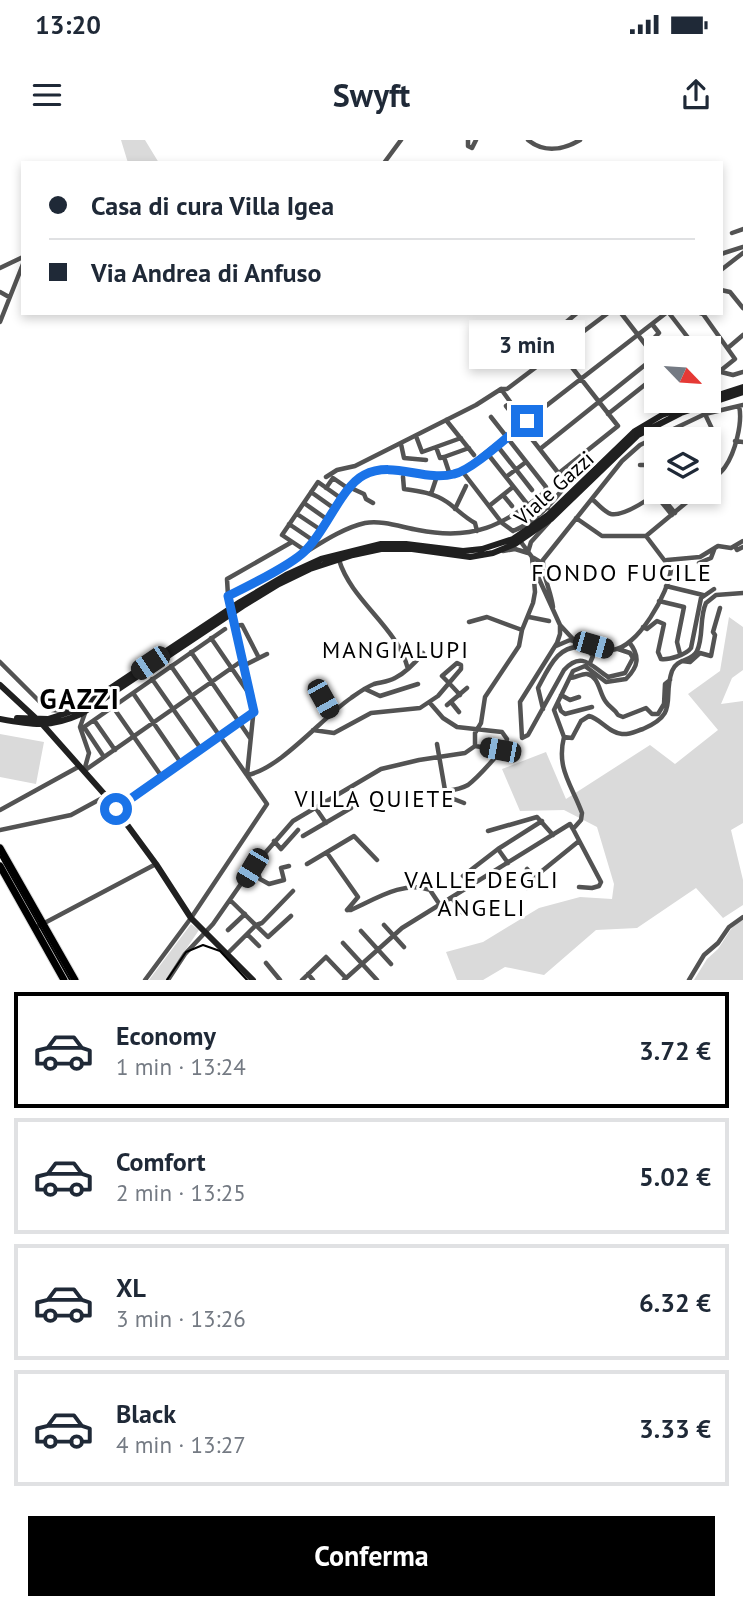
<!DOCTYPE html>
<html lang="it">
<head>
<meta charset="utf-8">
<style>
  body { margin:0; font-family:"PT Sans",sans-serif; background:#f6f6f7; color:#1f2937; height:100vh; display:flex; flex-direction:column; font-size:26px; white-space:nowrap }
  * { box-sizing:border-box; margin:0 }
  p { font-size:23px; color:#747a83 }
  .icon { flex:none; width:38px; height:38px; fill:none; stroke:currentColor; stroke-width:2; stroke-linecap:round; stroke-linejoin:round }
  .map { position:relative; height:840px; overflow:hidden }
  .side { display:flex; flex-direction:column; background:#fff; flex:1 }
  .side>* { flex:none }
  .hud { position:absolute; left:21px; top:21px; width:702px; height:154px; border-radius:0px; box-shadow:0 4px 10px #0003; display:grid; align-content:center; height:154px; padding:0 28px; background:#fff }
  .needle { width:46px; rotate:115deg }
  .tools { position:absolute; left:644px; top:196px; display:grid; gap:14px }
  .tools a { display:grid; place-items:center; width:77px; height:77px; border-radius:0px; background:#fff; box-shadow:0 4px 10px #0003; font-size:35px }
  .end { position:absolute; width:32px; height:32px; margin:-16px; border:9px solid #1a73e8; background:#fff; box-shadow:0 0 0 4px #fff }
  .from { border-radius:50% }
  .bubble { position:absolute; height:49px; border-radius:0px; background:#fff; box-shadow:0 4px 10px #0003; font-size:23px; font-weight:700; line-height:49px; text-align:center }
  .car { position:absolute; width:21px; height:42px; margin:-21px -10px; border-radius:9px; box-shadow:0 0 5px 2px #0007; background:linear-gradient(#222 24%,#8ab4d8 0 40%,#222 0 76%,#8ab4d8 0 86%,#222 0) }
  .hud b { display:flex; align-items:center; gap:24px; height:66px; font-size:26px }
  .hud b+b { border-top:2px solid #e0e1e3 }
  .hud i { width:18px; height:18px; background:#1f2937 }
  ul { padding:12px 0 0; list-style:none }
  li { display:flex; align-items:center; gap:21px; height:116px; margin:0 14px 10px; padding:0 14px; border:4px solid #e0e1e3; border-radius:0px }
  li div { flex:1 }
  li b { display:block; font-size:26px }
  li em { font-style:normal; font-weight:700 }
  li.current { border-color:#000 }
  li>.icon { width:63px; height:63px; stroke-width:1.5 }
  .primary-button { display:flex; gap:14px; margin-top:auto; padding:14px 28px }
  .primary-button a { flex:1; height:80px; border-radius:0px; background:#000; color:#fff; font-size:28px; font-weight:700; line-height:80px; text-align:center }
  .status { display:flex; justify-content:space-between; align-items:center; height:49px; padding:0 35px; background:#fff; direction:ltr }
  .status svg { height:19px; fill:currentColor }
  header { display:flex; justify-content:space-between; align-items:center; height:91px; padding:0 28px; background:#fff; font-size:32px; font-weight:700 }
  .map>svg:first-child { display:block }
  .green { fill:#dadada }
  .lines { fill:none; stroke-linecap:round; stroke-linejoin:round }
  .primary-casing { stroke:#dbdbdb; stroke-width:9 }
  .minor { stroke:#535353; stroke-width:4.5 }
  .secondary { stroke:#202020; stroke-width:6 }
  .primary { stroke:#000; stroke-width:7 }
  .tram { stroke:#000; stroke-width:2 }
  .route { stroke:#1a73e8; stroke-width:9 }
  .labels { text-anchor:middle; dominant-baseline:central; stroke-width:6; stroke-linejoin:round; paint-order:stroke }
  .street-label { font-size:21px; fill:#000; stroke:#fff }
  .neighbourhood-label { font-size:23px; letter-spacing:2px; fill:#000; stroke:#fff }
  .quarter-label { font-size:24px; letter-spacing:2px; fill:#000; stroke:#fff }
  .district-label { font-size:28px; font-weight:bold; letter-spacing:2px; fill:#000; stroke:#fff }
</style>
</head>
<body>
<div class="status"><b>13:20</b><svg viewBox="0 0 49 12"><path d="M0 12V9h3v3zM5 12V6h3v6zM10 12V3h3v9zM15 12V0h3v12zM26 1h20v11H26zM47 4h2v5h-2z"/></svg></div>
<header><svg class="icon" aria-label="menu" viewBox="0 0 24 24"><path d="M4 6h16M4 12h16M4 18h16"/></svg>Swyft<svg class="icon" aria-label="share" viewBox="0 0 24 24"><path d="M12 15V3M7 8l5-5 5 5M5 13v7h14v-7"/></svg></header>
<div class="map">
<svg width="743" height="840" viewBox="0 0 743 840">
  <rect width="100%" height="100%" fill="#fff"/>
  <path class="green" d="M 121,0 L 145,0 L 159,23 L 128,23 Z
    M 729,477 L 743,487 L 743,530 L 732,538 L 721,564 L 743,561 L 743,683 L 731,690 L 743,740 L 743,765 L 723,778 L 696,748 L 637,788 L 596,790 L 544,835 L 505,827 L 483,840 L 457,840 L 446,812 L 483,802 L 539,768 L 580,757 L 612,759 L 614,744 L 597,687 L 564,670 L 520,671 L 502,629 L 546,612 L 566,659 L 650,605 L 675,624 L 718,590 L 688,554 L 720,531 Z
    M 0,594 L 44,602 L 36,644 L 0,637 Z
    M 743,779 L 743,840 L 694,840 L 707,819 L 718,809 L 733,786 Z
    M 191,784 L 199,790 L 165,840 L 149,840 Z"/>
  <g class="lines">
    <defs>
      <path id="primary" d="M 0,708 L 75,840
        M 0,726 L 64,840"/>
    </defs>
    <use href="#primary" class="primary-casing"/>
    <path class="minor" d="M 468,0 L 468,6 L 472,8 L 476,0
      M 528,0 C 544,13 563,10 580,0
      M 384,23 L 401,0
      M 732,93 L 743,89
      M 721,114 L 743,107
      M 0,128 L 23,117
      M 721,130 L 743,113
      M 721,150 L 730,152 L 743,168
      M 0,152 L 9,157
      M 621,173 L 655,217
      M 669,173 L 696,208
      M 700,173 L 703,174 L 735,219 L 720,231
      M 0,182 L 23,124
      M 652,184 L 659,193 L 655,197 L 666,208
      M 729,207 L 743,195
      M 709,229 L 733,235 L 743,232
      M 501,249 L 511,263 L 506,266 L 567,344 C 552,363 536,382 513,391
      M 608,274 L 656,236
      M 705,274 L 714,293 L 709,306
      M 446,280 L 474,315
      M 416,296 L 422,312 L 436,307 L 440,318 L 444,317 L 450,335
      M 651,298 L 656,308
      M 735,301 L 743,302
      M 401,304 L 404,318 L 426,320
      M 436,307 L 461,298
      M 499,308 L 532,350
      M 540,309 L 655,217
      M 487,313 L 528,365
      M 444,317 L 469,308
      M 640,325 L 647,325 L 656,318
      M 462,331 L 502,383 L 513,391
      M 559,333 L 618,286 L 556,207 L 558,189 L 577,173
      M 326,337 L 337,330 L 355,326 L 476,265 L 501,249 L 507,249 L 608,173
      M 403,337 L 404,349 C 419,351 434,353 447,362 C 457,369 464,377 475,383 L 477,391
      M 506,337 L 526,322
      M 709,343 C 714,338 721,333 725,327 C 735,313 743,282 739,266
      M 326,348 L 333,338 L 349,349
      M 351,348 L 364,354 L 366,359 L 373,363
      M 311,352 L 335,369
      M 658,352 L 675,373
      M 431,354 L 437,336
      M 655,354 L 672,375
      M 503,355 L 512,366
      M 540,356 L 548,368
      M 592,359 C 597,363 604,372 611,374 C 623,377 649,359 659,352
      M 304,363 L 328,380
      M 489,366 L 513,347
      M 455,369 L 466,346
      M 297,374 L 321,390
      M 576,378 L 602,396 L 646,396
      M 289,384 L 314,401
      M 646,396 L 699,352
      M 518,398 L 532,417 L 542,423
      M 735,406 L 737,410 L 743,407
      M 308,408 L 349,349 L 364,335 L 384,329 L 440,336 L 462,331 L 666,173
      M 306,411 L 282,395 L 318,342 L 342,359
      M 503,411 L 515,409 L 528,413
      M 528,412 L 531,402 L 549,382
      M 339,420 C 352,462 397,486 408,529
      M 667,420 L 700,417 L 718,406 L 731,408 L 743,401
      M 699,423 L 711,418 L 714,410
      M 534,428 L 560,485 L 573,499
      M 666,446 L 703,455
      M 228,456 L 227,439 L 292,402
      M 659,461 L 684,467 L 677,502 L 680,514
      M 553,467 C 551,451 542,435 543,420 L 622,321 L 640,305 L 705,274 L 743,265
      M 529,477 L 549,481
      M 469,482 L 487,477 L 522,490
      M 560,485 L 560,494 L 557,503 L 520,562 L 522,598 L 528,595 L 564,530 C 582,510 592,527 608,537 L 625,533 L 633,518 L 630,513 L 618,509
      M 234,486 L 242,485 L 259,518
      M 643,487 L 647,489 L 657,481 L 664,484 L 658,512 L 661,519 C 669,520 686,515 691,508 L 701,458 L 714,449
      M 211,498 L 250,555
      M 556,506 L 570,500 L 612,510 C 638,508 669,452 671,429 L 646,396
      M 191,512 L 250,598
      M 682,521 L 690,522 L 700,513 L 711,516 L 715,495 L 713,492 L 720,468
      M 0,522 L 44,566 L 52,570 L 65,571
      M 245,525 L 267,514
      M 570,538 C 575,538 583,533 587,534 C 600,537 599,554 606,562 C 610,568 614,568 618,575 L 623,577 L 646,568 L 652,574 L 658,574 L 664,564 L 665,544 L 670,540
      M 152,539 L 201,609
      M 315,544 L 332,574
      M 365,549 L 380,556 L 418,544
      M 133,553 L 181,623
      M 561,555 L 570,560 L 579,557
      M 451,562 L 459,572
      M 430,563 L 443,578 L 457,587 L 502,592 L 507,599 C 506,608 477,638 468,645 C 461,649 454,650 446,651
      M 558,563 L 561,571 L 565,574 L 592,567
      M 447,565 L 467,548
      M 113,567 L 162,637
      M 543,569 L 538,548 C 549,527 559,502 586,508 L 593,516 L 590,523
      M 94,580 L 115,610
      M 313,590 L 334,593 L 371,573 L 420,568 L 438,556 L 461,529 L 461,525 L 457,523 L 442,536 C 448,542 454,548 460,555
      M 564,597 L 572,598 L 581,581 L 589,576 C 601,579 609,593 622,594 C 629,595 636,591 643,589 C 680,573 662,559 672,531 C 677,518 692,522 697,511 C 704,496 699,478 706,463 L 716,455 L 743,453
      M 564,597 L 554,570 L 573,531 L 585,526 L 606,542 L 626,539 C 639,526 640,516 629,502
      M 564,597 C 556,629 572,645 582,673 L 581,680 L 573,689
      M 437,604 L 446,656 L 464,663
      M 475,606 L 475,593 L 481,583 L 485,557 L 519,506 L 522,490 L 533,463 L 535,452 L 532,417
      M 475,606 L 500,610
      M 104,617 L 84,587 L 225,489
      M 84,631 L 243,520
      M 84,631 L 89,613 L 80,587 L 85,573
      M 247,635 L 254,567 L 228,456 C 252,443 275,431 298,417 C 318,405 342,388 365,383 C 382,380 401,387 418,390 C 473,401 503,386 545,352 L 546,347 L 491,277
      M 247,635 C 279,630 323,577 351,558 C 358,553 366,547 374,544 C 381,542 388,542 395,538 C 407,532 415,523 423,513
      M 315,667 L 326,683
      M 116,669 L 254,572
      M 0,670 L 80,626
      M 573,689 L 601,742 L 599,746 L 592,748 L 579,747
      M 0,690 L 71,675 L 106,656
      M 488,691 L 537,677 L 553,695
      M 303,696 L 351,668
      M 274,701 L 281,709 L 298,690
      M 498,709 L 508,723
      M 327,713 L 358,757 L 347,770
      M 255,724 L 260,739 L 269,744 L 284,740 L 281,728 L 289,726
      M 307,724 L 354,696 L 377,720
      M 527,729 L 535,739
      M 463,736 L 498,709 L 542,681
      M 527,748 L 542,731 L 579,701
      M 452,758 L 462,772
      M 230,760 L 268,797 L 291,776
      M 347,770 L 351,770 C 374,760 403,740 430,750 L 440,765
      M 384,785 L 404,807
      M 35,788 L 156,724
      M 228,790 L 245,774
      M 361,791 L 391,824
      M 247,794 L 259,806
      M 343,803 L 377,840
      M 228,813 L 256,785 L 262,783 L 293,751
      M 266,823 L 280,840
      M 308,834 L 313,840
      M 145,840 L 191,778 L 267,664 L 171,526
      M 168,840 L 185,814 L 213,784 L 252,728 L 293,681 L 381,629 L 419,620 L 465,613 L 475,606
      M 302,840 L 326,817 L 346,838
      M 344,840 L 402,788 L 570,684 L 573,689
      M 689,840 L 704,815 L 718,803 L 729,787 L 743,777"/>
    <path class="secondary" d="M 709,258 L 743,247
      M 0,545 L 43,585 L 106,656 L 156,724 L 191,778 L 253,840
      M 17,578 L 48,579 L 79,569 L 240,462 L 286,435 L 321,419 L 381,404 L 406,404 L 463,411 L 482,409 L 513,399 L 548,375 L 635,291 L 662,275 L 701,261
      M 0,579 C 33,585 50,588 81,574 L 243,466 L 279,444 L 310,429 L 353,415 L 381,409 L 412,409 L 470,417 L 493,413 L 515,404 L 551,379 L 638,295 L 681,273 L 743,252"/>
    <use href="#primary" class="primary"/>
    <path class="tram" d="M 0,716 L 70,840
      M 167,840 L 186,812 L 203,805 L 220,811 L 247,840"/>
  </g>
  <g class="lines">
    <path class="route" d="M 116,669 L 254,572 L 228,456 C 248,446 292,425 306,410 C 325,392 342,346 364,335 C 393,320 424,342 454,334 C 473,330 510,294 527,281"/>
  </g>
  <g class="labels">
    <g class="street-label">
      <text transform="translate(554 348) rotate(-42)">Viale Gazzi</text>
    </g>
    <g class="neighbourhood-label">
      <text x="396" y="509">MANGIALUPI</text>
      <text x="375" y="658">VILLA QUIETE</text>
    </g>
    <g class="quarter-label">
      <text x="622" y="432">FONDO FUCILE</text>
      <text x="482" y="739">VALLE DEGLI<tspan x="482" dy="28">ANGELI</tspan></text>
    </g>
    <g class="district-label">
      <text x="80" y="558">GAZZI</text>
    </g>
  </g>
</svg>
<div class="tools">
<a><svg class="needle" viewBox="-14 -14 28 28"><path d="M0-13l5 13h-10z" fill="#e53935"/><path d="M0 13l5-13h-10z" fill="#747a83"/></svg></a>
<a><svg class="icon" aria-label="layers" viewBox="0 0 24 24"><path d="M12 4l9 5-9 5-9-5zM3 14l9 5 9-5"/></svg></a>
</div>
<i class="end from" style="left:116px;top:669px"></i>
<i class="end" style="left:527px;top:281px"></i>
<div class="bubble" style="left:469px;top:180px;width:116px">3 min</div>
<i class="car" style="left:593px;top:505px;rotate:106deg"></i>
<i class="car" style="left:150px;top:523px;rotate:236deg"></i>
<i class="car" style="left:323px;top:559px;rotate:151deg"></i>
<i class="car" style="left:500px;top:610px;rotate:281deg"></i>
<i class="car" style="left:252px;top:728px;rotate:211deg"></i>
<div class="hud">
<b><i class="from"></i>Casa di cura Villa Igea</b>
<b><i></i>Via Andrea di Anfuso</b>
</div>
</div>
<section class="side">
<ul>
<li class="current"><svg class="icon" aria-label="car" viewBox="0 0 24 24"><path d="M5 17H2v-5l4-1 3-4h7l3 4 3 1v5h-3M9 17h6M6 11h13"/><circle cx="7" cy="17" r="2"/><circle cx="17" cy="17" r="2"/></svg><div><b>Economy</b><p>1 min · 13:24</p></div><em>3.72 €</em></li>
<li><svg class="icon" aria-label="car" viewBox="0 0 24 24"><path d="M5 17H2v-5l4-1 3-4h7l3 4 3 1v5h-3M9 17h6M6 11h13"/><circle cx="7" cy="17" r="2"/><circle cx="17" cy="17" r="2"/></svg><div><b>Comfort</b><p>2 min · 13:25</p></div><em>5.02 €</em></li>
<li><svg class="icon" aria-label="car" viewBox="0 0 24 24"><path d="M5 17H2v-5l4-1 3-4h7l3 4 3 1v5h-3M9 17h6M6 11h13"/><circle cx="7" cy="17" r="2"/><circle cx="17" cy="17" r="2"/></svg><div><b>XL</b><p>3 min · 13:26</p></div><em>6.32 €</em></li>
<li><svg class="icon" aria-label="car" viewBox="0 0 24 24"><path d="M5 17H2v-5l4-1 3-4h7l3 4 3 1v5h-3M9 17h6M6 11h13"/><circle cx="7" cy="17" r="2"/><circle cx="17" cy="17" r="2"/></svg><div><b>Black</b><p>4 min · 13:27</p></div><em>3.33 €</em></li>
</ul>
<div class="primary-button"><a>Conferma</a></div>
</section>
</body>
</html>
